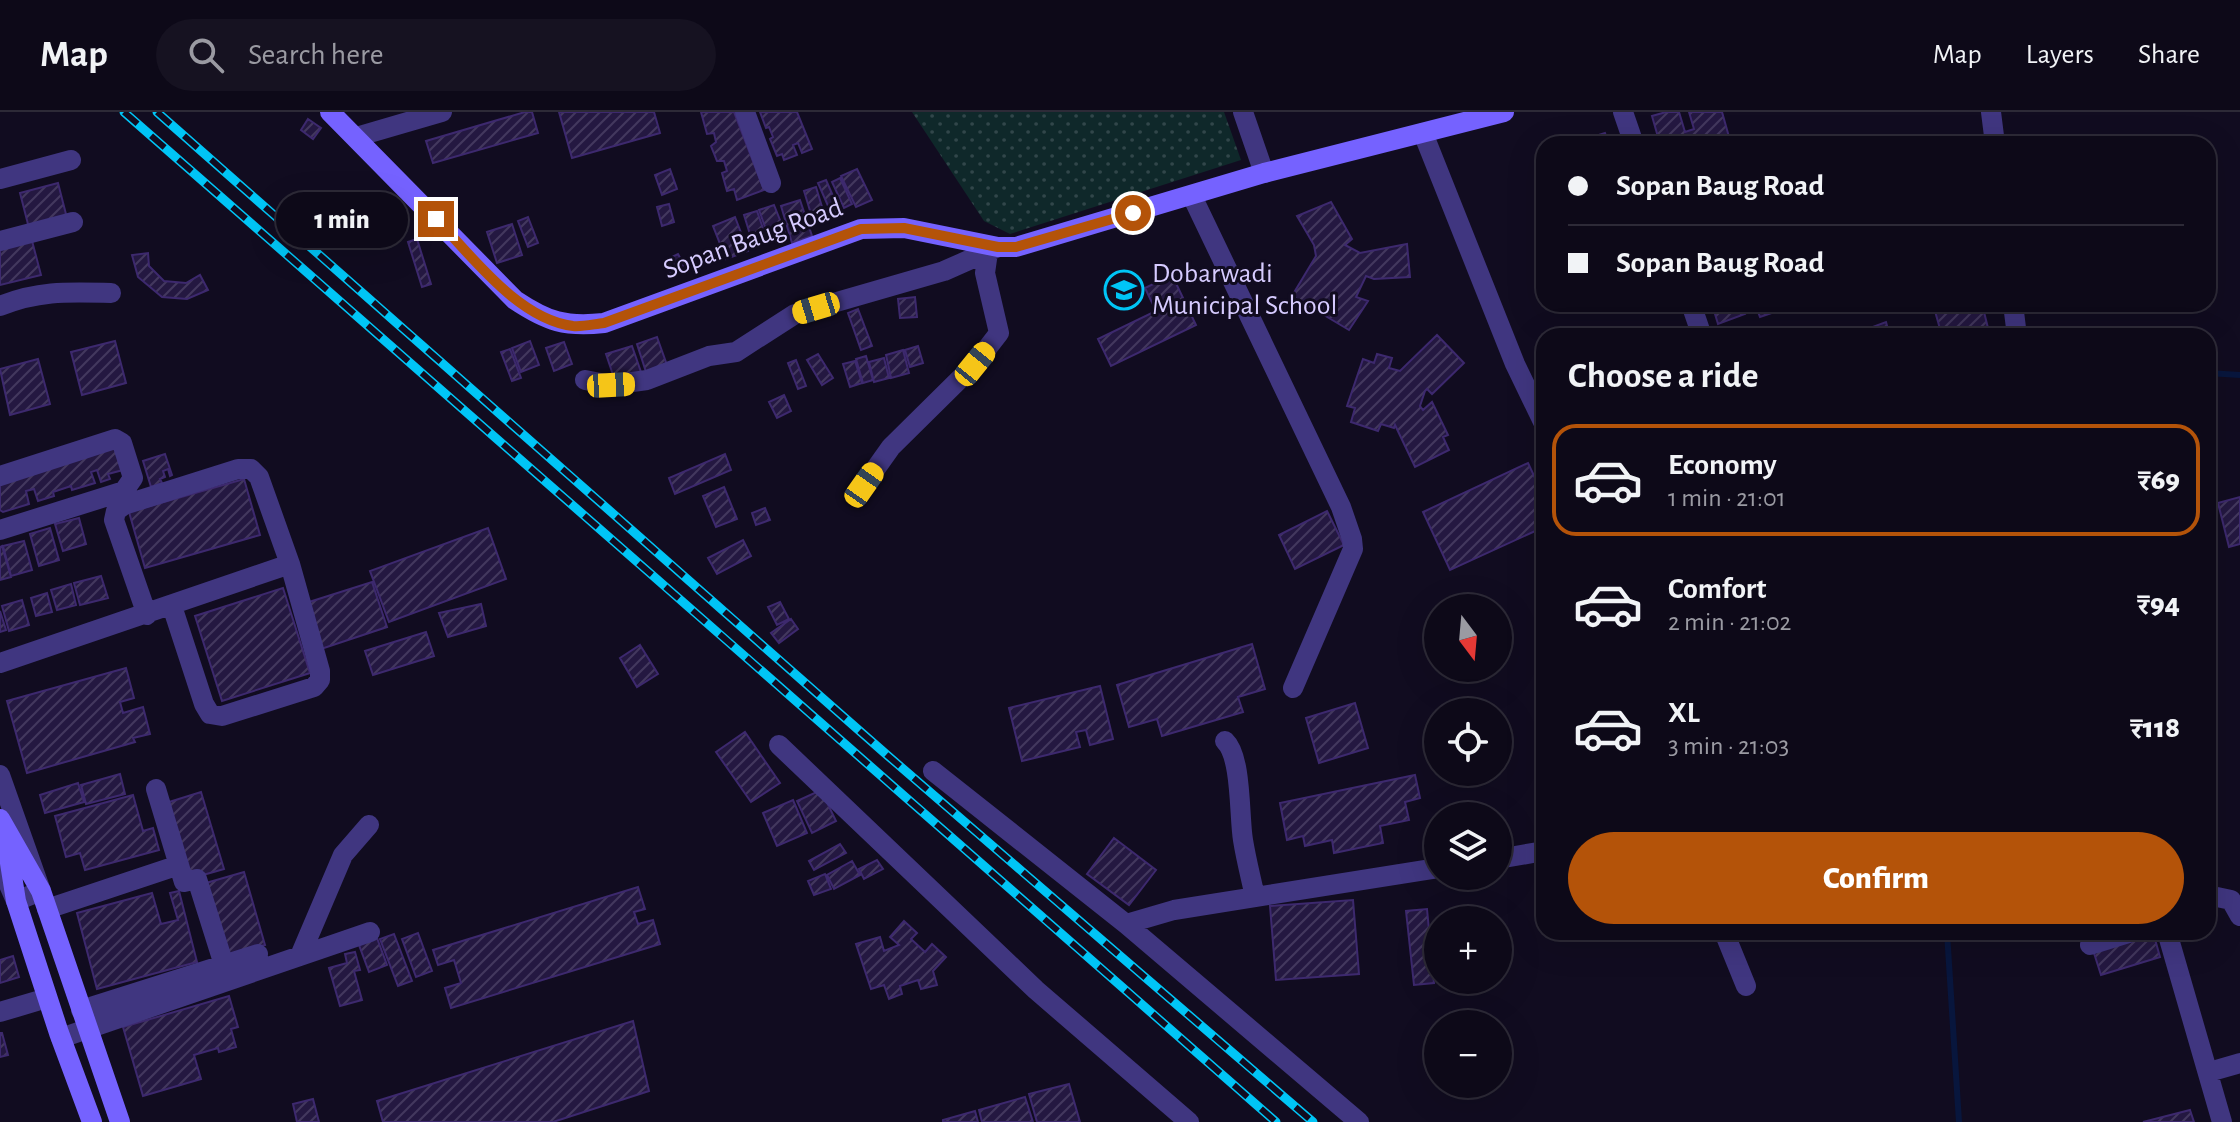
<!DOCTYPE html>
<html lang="en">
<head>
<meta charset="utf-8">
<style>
  body { margin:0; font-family:"Alegreya Sans",sans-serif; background:#161221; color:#f1f3f6; height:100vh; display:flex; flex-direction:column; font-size:30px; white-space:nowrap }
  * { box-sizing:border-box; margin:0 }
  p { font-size:26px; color:#9a9aa2 }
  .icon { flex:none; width:44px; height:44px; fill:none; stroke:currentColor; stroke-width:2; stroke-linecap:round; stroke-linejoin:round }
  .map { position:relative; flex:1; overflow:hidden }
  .drawer { position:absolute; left:1536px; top:216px; width:680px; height:612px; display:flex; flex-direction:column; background:#0d0918; border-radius:24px; box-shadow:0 8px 32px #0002,0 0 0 2px #2d2a37 }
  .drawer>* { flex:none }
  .top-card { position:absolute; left:1536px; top:24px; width:680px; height:176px; border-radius:24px; box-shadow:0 8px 32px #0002,0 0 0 2px #2d2a37; display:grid; align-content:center; height:176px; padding:0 32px; background:#0d0918 }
  .needle { width:52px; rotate:164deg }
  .tools { position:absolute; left:1424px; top:482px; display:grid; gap:16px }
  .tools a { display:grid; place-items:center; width:88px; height:88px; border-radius:50%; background:#0d0918; box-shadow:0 8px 32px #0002,0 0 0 2px #2d2a37; font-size:40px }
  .end { position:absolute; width:36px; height:36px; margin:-18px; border:10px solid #b45309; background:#fff; box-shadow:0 0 0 4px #fff }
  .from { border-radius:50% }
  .bubble { position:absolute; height:56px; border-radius:28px; background:#0d0918; box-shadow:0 8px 32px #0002,0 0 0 2px #2d2a37; font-size:26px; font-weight:800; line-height:56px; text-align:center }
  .car { position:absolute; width:24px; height:48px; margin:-24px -12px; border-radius:10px; box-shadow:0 0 6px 2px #0007; background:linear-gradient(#f5c518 24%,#345 0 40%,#f5c518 0 76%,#345 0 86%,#f5c518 0) }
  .top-card b { display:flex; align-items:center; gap:28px; height:76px; font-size:30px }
  .top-card b+b { border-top:2px solid #2d2a37 }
  .top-card i { width:20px; height:20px; background:#f1f3f6 }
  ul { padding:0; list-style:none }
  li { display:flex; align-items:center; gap:24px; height:112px; margin:0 16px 12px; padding:0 16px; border:4px solid transparent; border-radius:24px }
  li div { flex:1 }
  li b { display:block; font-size:30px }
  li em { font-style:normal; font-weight:800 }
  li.on { border-color:#b45309 }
  li>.icon { width:72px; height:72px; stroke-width:1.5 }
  h2 { padding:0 32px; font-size:36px; line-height:96px }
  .primary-button { display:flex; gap:16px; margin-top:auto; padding:16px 32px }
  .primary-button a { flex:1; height:92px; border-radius:48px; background:#b45309; color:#fff; font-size:32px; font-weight:800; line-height:92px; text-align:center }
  header { display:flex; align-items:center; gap:48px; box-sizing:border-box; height:112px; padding:0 40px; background:#0d0918; border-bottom:2px solid #2d2a37 }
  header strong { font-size:38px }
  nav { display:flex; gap:44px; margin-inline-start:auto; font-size:28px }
  .search { width:560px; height:72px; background:#161221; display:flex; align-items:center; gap:20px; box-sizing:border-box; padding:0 28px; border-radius:44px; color:#9a9aa2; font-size:30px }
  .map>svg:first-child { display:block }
  .park { fill:url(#park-dots) }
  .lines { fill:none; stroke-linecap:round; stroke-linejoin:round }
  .stream { stroke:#08163d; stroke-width:6 }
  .building { fill:url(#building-hatch); stroke:#3d296e; stroke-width:2 }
  .street { stroke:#403680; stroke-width:20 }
  .secondary { stroke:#7562ff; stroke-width:20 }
  .rail-casing { stroke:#00c5f6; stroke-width:9 }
  .rail { stroke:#110c20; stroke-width:6; stroke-dasharray:18; stroke-linecap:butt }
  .route { stroke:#b45309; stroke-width:10 }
  .labels { text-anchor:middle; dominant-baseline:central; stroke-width:6; stroke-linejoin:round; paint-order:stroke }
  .street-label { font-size:28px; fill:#d6cbff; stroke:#110c20 }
  .poi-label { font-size:28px; fill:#d6cbff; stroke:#110c20; text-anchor:start }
</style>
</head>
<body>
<header>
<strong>Map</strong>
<div class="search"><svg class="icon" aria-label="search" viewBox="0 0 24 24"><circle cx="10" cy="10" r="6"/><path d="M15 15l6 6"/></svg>Search here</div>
<nav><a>Map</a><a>Layers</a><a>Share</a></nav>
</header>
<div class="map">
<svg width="2240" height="1010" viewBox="0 0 2240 1010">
  <defs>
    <pattern id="park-dots" width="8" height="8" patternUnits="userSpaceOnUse" patternTransform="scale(2)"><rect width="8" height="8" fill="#0f282a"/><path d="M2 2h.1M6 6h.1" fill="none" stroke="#31464a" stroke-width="1.8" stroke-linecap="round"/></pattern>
    <pattern id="building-hatch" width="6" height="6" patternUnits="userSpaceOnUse" patternTransform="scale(2)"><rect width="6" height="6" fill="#241841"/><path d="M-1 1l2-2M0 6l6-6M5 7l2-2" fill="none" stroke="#43385e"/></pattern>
  </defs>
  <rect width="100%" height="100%" fill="#110c20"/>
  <path class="park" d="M 912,0 L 1224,0 L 1241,48 L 1010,122 L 984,109 Z"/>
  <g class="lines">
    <path class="stream" d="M 2208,261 L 2240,263
      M 1947,820 L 1959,1010"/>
  </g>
  <path class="building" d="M 525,0 L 532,0 L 538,21 L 433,51 L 426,29 Z
    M 559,0 L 654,0 L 660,21 L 572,46 Z
    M 701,0 L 734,0 L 764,78 L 737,88 L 734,77 L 727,79 L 722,61 L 727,59 L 724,49 L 717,49 L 711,34 L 716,30 L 714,21 L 707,22 Z
    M 760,0 L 797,0 L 812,37 L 802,41 L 798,31 L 793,33 L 797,43 L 784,48 L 782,42 L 777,44 L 770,27 L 773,25 L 769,15 L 766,16 Z
    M 1666,0 L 1679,0 L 1685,20 L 1694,17 L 1689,0 L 1722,0 L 1731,32 L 1660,32 L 1652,4 Z
    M 308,7 L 321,16 L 313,27 L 301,18 Z
    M 1605,21 L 1609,32 L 1573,32 L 1573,31 Z
    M 670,57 L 677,77 L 662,83 L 655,63 Z
    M 857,57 L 872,88 L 856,95 L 841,64 Z
    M 840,66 L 852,92 L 844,96 L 832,70 Z
    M 826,68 L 840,100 L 832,103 L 818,71 Z
    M 58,71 L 68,110 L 30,120 L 20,81 Z
    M 816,75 L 826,108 L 814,112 L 804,79 Z
    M 800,88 L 812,124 L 792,131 L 781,94 Z
    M 1331,90 L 1352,127 L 1345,133 L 1360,141 L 1407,132 L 1410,165 L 1374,167 L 1366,164 L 1356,185 L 1368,189 L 1349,218 L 1292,184 L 1316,144 L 1314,133 L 1297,104 Z
    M 669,92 L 674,110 L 662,114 L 657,95 Z
    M 774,93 L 786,123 L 770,129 L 759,98 Z
    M 757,99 L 767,128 L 753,132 L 744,103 Z
    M 528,105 L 538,131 L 528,135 L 518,109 Z
    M 735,105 L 748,139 L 726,147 L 713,114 Z
    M 512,112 L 522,143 L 497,151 L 487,120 Z
    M 31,125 L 41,163 L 0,173 L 0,133 Z
    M 417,127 L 431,172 L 422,175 L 408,130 Z
    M 148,141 L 149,154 L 164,169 L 186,171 L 200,163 L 208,178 L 187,187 L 162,185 L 138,165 L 132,143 Z
    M 678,142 L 684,153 L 670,160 L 664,149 Z
    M 1172,163 L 1196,213 L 1111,254 L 1098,227 L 1156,199 L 1145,176 Z
    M 915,185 L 917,205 L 900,206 L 898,187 Z
    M 1712,192 L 1748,192 L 1742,194 L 1745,202 L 1718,212 Z
    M 1755,192 L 1788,192 L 1789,195 L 1760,205 Z
    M 1933,192 L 1982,192 L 1990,224 L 1942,224 Z
    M 858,197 L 872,234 L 861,238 L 848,201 Z
    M 1886,210 L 1889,221 L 1895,220 L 1897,224 L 1869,224 L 1867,217 Z
    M 1437,223 L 1464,251 L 1432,282 L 1427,277 L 1425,279 L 1420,294 L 1423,298 L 1432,290 L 1448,323 L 1443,325 L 1449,338 L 1415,355 L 1395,313 L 1394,316 L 1381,312 L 1378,319 L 1351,310 L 1355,296 L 1347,294 L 1363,247 L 1374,251 L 1377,242 L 1392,246 L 1389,256 L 1400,259 Z
    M 657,225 L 667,253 L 646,260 L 637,232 Z
    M 115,229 L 126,271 L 82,283 L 71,240 Z
    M 530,229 L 539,253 L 521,260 L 512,236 Z
    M 564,230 L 572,252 L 554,259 L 546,236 Z
    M 632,234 L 642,263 L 616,272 L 606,242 Z
    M 918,234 L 923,251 L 910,255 L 905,238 Z
    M 510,237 L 521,266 L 512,269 L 501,240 Z
    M 903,238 L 909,261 L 891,266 L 886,243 Z
    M 818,242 L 833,266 L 822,273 L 807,248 Z
    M 866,244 L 873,268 L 863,271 L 856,247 Z
    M 884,246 L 889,266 L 874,270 L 869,250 Z
    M 38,247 L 50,292 L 10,303 L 0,257 Z
    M 796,248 L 806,274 L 798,277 L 788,251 Z
    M 855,249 L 862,271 L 850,275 L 843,252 Z
    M 784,283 L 791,299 L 777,306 L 769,290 Z
    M 116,333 L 123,358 L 108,362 L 110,367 L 101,370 L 97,358 L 91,360 L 95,371 L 72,378 L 71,374 L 53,380 L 54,384 L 38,389 L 34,377 L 26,379 L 29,392 L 3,400 L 0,398 L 0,369 Z
    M 165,342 L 172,363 L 170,364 L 168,357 L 163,359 L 165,365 L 160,367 L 162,371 L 151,375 L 143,349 Z
    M 725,342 L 731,358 L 675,382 L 669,366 Z
    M 1528,351 L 1544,385 L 1544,415 L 1450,458 L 1423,400 Z
    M 244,367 L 260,423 L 145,456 L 129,400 Z
    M 724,375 L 737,407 L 716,415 L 703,384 Z
    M 2240,385 L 2240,432 L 2229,435 L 2218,391 Z
    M 765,396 L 770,408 L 756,413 L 752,401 Z
    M 1327,399 L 1344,433 L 1295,457 L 1279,423 Z
    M 79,406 L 86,432 L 63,439 L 55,412 Z
    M 50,416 L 59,448 L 39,454 L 30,422 Z
    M 488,416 L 506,467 L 389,510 L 370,459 Z
    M 743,428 L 751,444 L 717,462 L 708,446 Z
    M 24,429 L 32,458 L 11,464 L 3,434 Z
    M 2,434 L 11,465 L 0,468 L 0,435 Z
    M 101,464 L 108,486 L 80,493 L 74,471 Z
    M 372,470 L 387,515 L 321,537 L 306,491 Z
    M 71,472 L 76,493 L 57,498 L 51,478 Z
    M 283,476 L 310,561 L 222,589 L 195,504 Z
    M 47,481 L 52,500 L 36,504 L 31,486 Z
    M 22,488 L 29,513 L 9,519 L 2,494 Z
    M 780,490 L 789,507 L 777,513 L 768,495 Z
    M 481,492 L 486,514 L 448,525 L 439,501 Z
    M 0,499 L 6,518 L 0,520 Z
    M 791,507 L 798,517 L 779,531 L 771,521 Z
    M 426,520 L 434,544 L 373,563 L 365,539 Z
    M 1252,532 L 1265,577 L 1238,585 L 1243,600 L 1162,624 L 1157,607 L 1129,615 L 1117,573 Z
    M 640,533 L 658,562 L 637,575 L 620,546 Z
    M 126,556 L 134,586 L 120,590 L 123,601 L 143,595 L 150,622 L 133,626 L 135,630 L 27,661 L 7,589 Z
    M 1100,574 L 1113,627 L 1090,633 L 1086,618 L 1076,620 L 1080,635 L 1022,649 L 1009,596 Z
    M 1355,591 L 1368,636 L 1319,651 L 1306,606 Z
    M 745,620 L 780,671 L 751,690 L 716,640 Z
    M 120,662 L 125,682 L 86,692 L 81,673 Z
    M 1415,663 L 1420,686 L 1405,690 L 1409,708 L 1380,714 L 1383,731 L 1334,741 L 1332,728 L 1305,734 L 1303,724 L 1287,728 L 1280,691 Z
    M 78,671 L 84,690 L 45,701 L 40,683 Z
    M 821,678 L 836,709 L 812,721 L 797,689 Z
    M 201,680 L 224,757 L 189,767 L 166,691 Z
    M 133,683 L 143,719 L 153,716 L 159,738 L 85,758 L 80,741 L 66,745 L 55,704 Z
    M 793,688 L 807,721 L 777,734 L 763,701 Z
    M 1114,726 L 1156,758 L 1129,793 L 1087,762 Z
    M 840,732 L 846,741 L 814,758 L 809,749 Z
    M 877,748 L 883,757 L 864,767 L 859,757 Z
    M 852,749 L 860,763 L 834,777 L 827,763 Z
    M 244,760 L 265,833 L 226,844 L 206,771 Z
    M 825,762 L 831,777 L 814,783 L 808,769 Z
    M 638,775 L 645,797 L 634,800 L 638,812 L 653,808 L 660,832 L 451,896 L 445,876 L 461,871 L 454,848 L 438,853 L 433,838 Z
    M 179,779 L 197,850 L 97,877 L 77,801 L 152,781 L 161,812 L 178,808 L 170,781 Z
    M 1353,788 L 1359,862 L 1276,868 L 1270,794 Z
    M 1427,797 L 1434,871 L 1414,873 L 1406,799 Z
    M 904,809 L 917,821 L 911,827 L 925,840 L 932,832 L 946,845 L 933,859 L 937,873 L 921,877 L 918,868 L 900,874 L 902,882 L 889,887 L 884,873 L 871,877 L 856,832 L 880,825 L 884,839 L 899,833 L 890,825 Z
    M 2153,820 L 2160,845 L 2101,863 L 2093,838 Z
    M 418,821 L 432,859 L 416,865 L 402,827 Z
    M 394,822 L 412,869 L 398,874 L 380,827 Z
    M 377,826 L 387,853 L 369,860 L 359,833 Z
    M 355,840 L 360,858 L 354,859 L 362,888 L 340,894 L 329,856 L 347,851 L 345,842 Z
    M 13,844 L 19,865 L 0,871 L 0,848 Z
    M 229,884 L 238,915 L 231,917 L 236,935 L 219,940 L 218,936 L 194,943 L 201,967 L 143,984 L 123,915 Z
    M 633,909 L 649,979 L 553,1010 L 383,1010 L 377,989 Z
    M 0,921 L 2,921 L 8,943 L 0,945 Z
    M 1069,972 L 1080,1010 L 1037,1010 L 1029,982 Z
    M 1025,985 L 1033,1010 L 982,1010 L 979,998 Z
    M 313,987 L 319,1010 L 297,1010 L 293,992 Z
    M 2190,998 L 2194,1010 L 2143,1010 Z
    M 975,999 L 978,1010 L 943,1010 L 943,1008 Z"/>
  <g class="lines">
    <path class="street" d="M 745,0 L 771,71
      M 1243,0 L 1264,61
      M 1623,0 L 1634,32
      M 1991,0 L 1995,32
      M 1423,21 L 1515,252 L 1544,312
      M 356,25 L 442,0
      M 0,67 L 71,48
      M 1192,84 L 1341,395 L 1352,427 L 1353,437 L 1293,576
      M 0,129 L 73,110
      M 1691,192 L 1702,224
      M 2013,192 L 2017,224
      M 0,194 C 39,178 70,180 111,181
      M 585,268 L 611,273 L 647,268 L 709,244 L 736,240 L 795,202 L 944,159 L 998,135
      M 0,364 L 115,327 L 122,331 L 133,366 L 124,379 L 0,418
      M 864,373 L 891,335 L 975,252 L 999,221 L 985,161 L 988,140
      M 147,503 L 114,408 L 116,399 L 124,393 L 238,357 L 251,357 L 259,365 L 290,452 L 320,559 L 320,568 L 314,575 L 222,604 L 210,602 L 204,592 L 172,494
      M 0,551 L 290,452
      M 1225,629 C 1242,645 1239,705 1243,728 C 1246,747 1251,766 1255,785
      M 779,633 L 1036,878 L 1189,1010
      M 933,659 L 1126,812 L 1174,798 L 1438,756
      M 0,663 L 41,779 L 16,789 L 0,752
      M 156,677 L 184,770 L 197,767 L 224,853
      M 1498,747 L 1544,739
      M 2208,786 L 2217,785 L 2231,788 L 2240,804
      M 47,797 L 179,753
      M 1126,812 L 1359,1010
      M 1724,820 L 1746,874
      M 2167,820 L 2222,1010
      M 2090,833 L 2132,820
      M 300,844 L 343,743 L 369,713
      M 81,898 L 258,842
      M 0,900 L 47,886
      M 61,926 L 370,820
      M 2209,960 L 2240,951"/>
    <path class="secondary" d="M 330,0 L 515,188 C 548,210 565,215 604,211 L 861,117 L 904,116 L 998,135 L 1016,135 L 1264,61 L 1504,0
      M 0,707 L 41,779 L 120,1010
      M 7,732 L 16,789 L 59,921 L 92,1010"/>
    <defs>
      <path id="rail" d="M 124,0 L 1276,1010
        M 157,0 L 887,643 L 1313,1010"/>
    </defs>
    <use href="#rail" class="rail-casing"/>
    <use href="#rail" class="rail"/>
  </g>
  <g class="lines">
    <path class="route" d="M 436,107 C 472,144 518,207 573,214 C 583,215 594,212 604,211 L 861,117 L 904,116 L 998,135 L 1016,135 L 1133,101"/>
  </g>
  <defs>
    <symbol id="school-ring" viewBox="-11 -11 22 22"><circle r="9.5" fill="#110c20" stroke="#00c5f6" stroke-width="1.5"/><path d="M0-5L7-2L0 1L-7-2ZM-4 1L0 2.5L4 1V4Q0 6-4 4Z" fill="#00c5f6"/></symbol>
  </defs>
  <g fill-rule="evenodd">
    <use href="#school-ring" x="1102" y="156" width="44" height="44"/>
  </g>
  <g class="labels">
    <g class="street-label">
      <text transform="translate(753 127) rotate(-20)">Sopan Baug Road</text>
    </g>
    <g class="poi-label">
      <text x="1152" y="162">Dobarwadi<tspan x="1152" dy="32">Municipal School</tspan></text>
    </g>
  </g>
</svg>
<div class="tools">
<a><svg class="needle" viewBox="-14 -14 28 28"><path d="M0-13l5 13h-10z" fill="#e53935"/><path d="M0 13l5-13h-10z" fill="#9a9aa2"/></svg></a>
<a><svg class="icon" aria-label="locate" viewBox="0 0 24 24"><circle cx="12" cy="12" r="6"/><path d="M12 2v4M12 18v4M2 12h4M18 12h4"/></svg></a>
<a><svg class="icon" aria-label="layers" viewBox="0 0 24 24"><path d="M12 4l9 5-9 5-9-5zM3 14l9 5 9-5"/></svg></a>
<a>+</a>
<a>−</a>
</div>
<i class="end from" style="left:1133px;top:101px"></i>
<i class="end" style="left:436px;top:107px"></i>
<div class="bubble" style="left:276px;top:80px;width:132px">1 min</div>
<i class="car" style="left:816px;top:196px;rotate:253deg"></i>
<i class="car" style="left:975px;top:252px;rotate:39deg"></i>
<i class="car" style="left:611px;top:273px;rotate:87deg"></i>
<i class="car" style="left:864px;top:373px;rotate:35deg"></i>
<div class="top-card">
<b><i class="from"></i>Sopan Baug Road</b>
<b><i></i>Sopan Baug Road</b>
</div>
<section class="drawer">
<h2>Choose a ride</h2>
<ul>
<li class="on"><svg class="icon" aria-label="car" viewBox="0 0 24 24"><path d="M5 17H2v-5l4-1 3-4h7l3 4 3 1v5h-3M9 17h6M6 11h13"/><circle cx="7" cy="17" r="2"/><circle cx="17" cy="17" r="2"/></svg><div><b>Economy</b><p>1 min · 21:01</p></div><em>₹69</em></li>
<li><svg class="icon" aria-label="car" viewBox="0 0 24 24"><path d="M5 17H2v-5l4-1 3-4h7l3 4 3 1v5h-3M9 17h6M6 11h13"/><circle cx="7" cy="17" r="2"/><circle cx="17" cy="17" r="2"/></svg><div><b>Comfort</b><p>2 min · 21:02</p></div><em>₹94</em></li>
<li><svg class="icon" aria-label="car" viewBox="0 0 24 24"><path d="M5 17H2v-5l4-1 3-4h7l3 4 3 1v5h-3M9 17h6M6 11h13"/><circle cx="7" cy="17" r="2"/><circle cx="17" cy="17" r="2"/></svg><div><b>XL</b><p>3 min · 21:03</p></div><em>₹118</em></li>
</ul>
<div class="primary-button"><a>Confirm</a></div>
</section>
</div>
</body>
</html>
